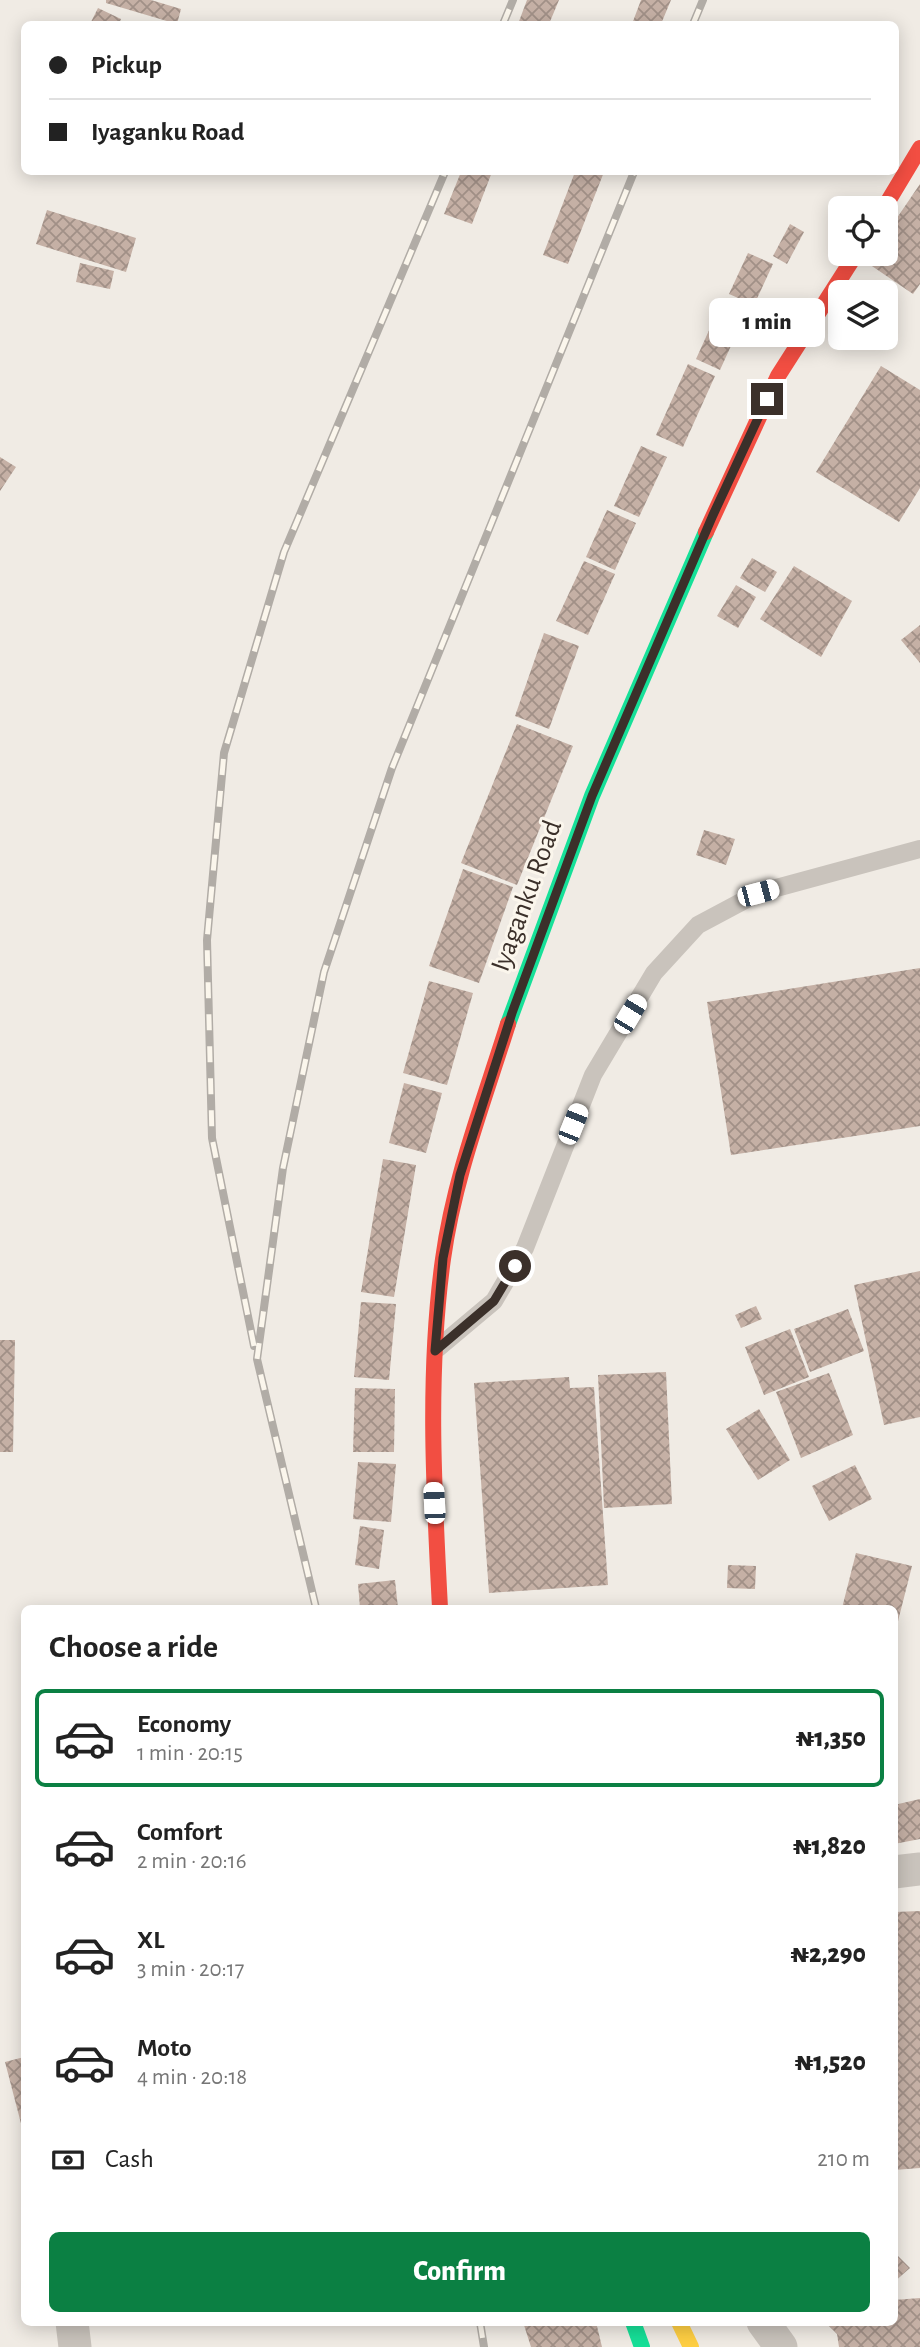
<!DOCTYPE html>
<html lang="en">
<head>
<meta charset="utf-8">
<style>
  body { margin:0; font-family:"Alegreya Sans",sans-serif; background:#f2f2f2; color:#222; height:100vh; display:flex; flex-direction:column; font-size:26px; white-space:nowrap }
  * { box-sizing:border-box; margin:0 }
  p { font-size:23px; color:#767676 }
  .icon { flex:none; width:38px; height:38px; fill:none; stroke:currentColor; stroke-width:2; stroke-linecap:round; stroke-linejoin:round }
  .map { position:relative; flex:1; overflow:hidden }
  .panel { position:absolute; left:21px; top:1605px; width:877px; height:721px; display:flex; flex-direction:column; background:#fff; border-radius:10px; box-shadow:0 4px 18px #0003 }
  .panel>* { flex:none }
  .hud { position:absolute; left:21px; top:21px; width:878px; height:154px; border-radius:10px; box-shadow:0 4px 18px #0003; display:grid; align-content:center; height:154px; padding:0 28px; background:#fff }
  .tools { position:absolute; left:828px; top:196px; display:grid; gap:14px }
  .tools a { display:grid; place-items:center; width:70px; height:70px; border-radius:10px; background:#fff; box-shadow:0 4px 18px #0003; font-size:35px }
  .end { position:absolute; width:32px; height:32px; margin:-16px; border:9px solid #3b302a; background:#fff; box-shadow:0 0 0 4px #fff }
  .from { border-radius:50% }
  .bubble { position:absolute; height:49px; border-radius:10px; background:#fff; box-shadow:0 4px 18px #0003; font-size:23px; font-weight:800; line-height:49px; text-align:center }
  .car { position:absolute; width:21px; height:42px; margin:-21px -10px; border-radius:9px; box-shadow:0 0 5px 2px #0007; background:linear-gradient(#fff 24%,#345 0 40%,#fff 0 76%,#345 0 86%,#fff 0) }
  .hud b { display:flex; align-items:center; gap:24px; height:66px; font-size:26px }
  .hud b+b { border-top:2px solid #e0e0e0 }
  .hud i { width:18px; height:18px; background:#222 }
  ul { padding:0; list-style:none }
  li { display:flex; align-items:center; gap:21px; height:98px; margin:0 14px 10px; padding:0 14px; border:4px solid transparent; border-radius:10px }
  li div { flex:1 }
  li b { display:block; font-size:26px }
  li em { font-style:normal; font-weight:800 }
  li.on { border-color:#0b8043 }
  li>.icon { width:63px; height:63px; stroke-width:1.5 }
  h2 { padding:0 28px; font-size:32px; line-height:84px }
  .pay { display:flex; align-items:center; gap:18px; height:77px; padding:0 28px; font-size:26px }
  .pay p { margin-inline-start:auto }
  .cta { display:flex; gap:14px; margin-top:auto; padding:14px 28px }
  .cta a { flex:1; height:80px; border-radius:10px; background:#0b8043; color:#fff; font-size:28px; font-weight:800; line-height:80px; text-align:center }
  .map>svg:first-child { display:block }
  .building { fill:url(#building-cross-hatch) }
  .lines { fill:none; stroke-linecap:round; stroke-linejoin:round }
  .lane { stroke:#c9c3bc; stroke-width:18 }
  .street { stroke:#c9c3bc; stroke-width:33 }
  .fast { stroke:#16e098; stroke-width:16 }
  .slow { stroke:#ffcf43; stroke-width:16 }
  .jam { stroke:#f24e42; stroke-width:16 }
  .rail-casing { stroke:#b1aca6; stroke-width:8 }
  .rail { stroke:#fbf6ec; stroke-width:5; stroke-dasharray:16; stroke-linecap:butt }
  .route { stroke:#3b302a; stroke-width:9 }
  .labels { text-anchor:middle; dominant-baseline:central; stroke-width:6; stroke-linejoin:round; paint-order:stroke }
  .street-label { font-size:28px; fill:#3b302a; stroke:#fbf6ec }
</style>
</head>
<body>
<div class="map">
<svg width="920" height="2347" viewBox="0 0 920 2347">
  <defs>
    <pattern id="building-cross-hatch" width="8" height="8" patternUnits="userSpaceOnUse" patternTransform="scale(1.75)"><rect width="8" height="8" fill="#c5b0a5"/><path d="M0 0l8 8M0 8l8-8" fill="none" stroke="#a19087"/></pattern>
  </defs>
  <rect width="100%" height="100%" fill="#f0ebe4"/>
  <path class="building" d="M 106,0 L 151,0 L 181,9 L 177,24 L 106,3 Z
    M 527,0 L 559,0 L 549,24 L 518,24 Z
    M 641,0 L 671,0 L 661,24 L 632,24 Z
    M 98,8 L 121,19 L 119,24 L 90,24 Z
    M 461,172 L 492,172 L 472,224 L 444,214 Z
    M 575,172 L 604,172 L 568,264 L 543,255 Z
    M 920,184 L 920,284 L 913,294 L 866,262 L 872,254 L 886,254 L 886,234 Z
    M 47,210 L 136,238 L 126,272 L 36,244 Z
    M 790,224 L 804,232 L 787,264 L 773,256 Z
    M 748,253 L 773,264 L 754,305 L 729,294 Z
    M 80,263 L 114,271 L 110,289 L 76,282 Z
    M 716,315 L 740,326 L 720,370 L 696,359 Z
    M 688,364 L 715,376 L 683,447 L 656,435 Z
    M 881,366 L 920,390 L 920,488 L 899,522 L 816,472 Z
    M 641,446 L 667,457 L 639,517 L 614,506 Z
    M 0,457 L 16,467 L 0,491 Z
    M 607,510 L 636,523 L 615,570 L 586,557 Z
    M 752,558 L 777,572 L 765,592 L 740,578 Z
    M 584,561 L 615,574 L 588,635 L 556,621 Z
    M 794,566 L 852,601 L 821,657 L 760,619 Z
    M 736,585 L 756,597 L 738,628 L 717,616 Z
    M 920,625 L 920,663 L 901,640 Z
    M 544,633 L 579,646 L 549,729 L 515,716 Z
    M 517,724 L 573,746 L 517,885 L 461,863 Z
    M 704,830 L 735,839 L 726,865 L 696,855 Z
    M 463,869 L 513,887 L 479,983 L 429,966 Z
    M 920,968 L 920,1126 L 731,1155 L 707,1002 Z
    M 429,981 L 473,993 L 447,1085 L 403,1073 Z
    M 404,1083 L 442,1093 L 426,1153 L 389,1143 Z
    M 383,1159 L 416,1165 L 394,1297 L 361,1292 Z
    M 920,1271 L 920,1417 L 884,1425 L 854,1285 Z
    M 361,1302 L 396,1304 L 389,1380 L 354,1377 Z
    M 756,1306 L 762,1319 L 741,1328 L 735,1315 Z
    M 848,1309 L 864,1351 L 810,1372 L 794,1329 Z
    M 790,1329 L 809,1377 L 764,1395 L 745,1347 Z
    M 0,1340 L 15,1340 L 13,1452 L 0,1452 Z
    M 666,1372 L 672,1504 L 604,1508 L 598,1375 Z
    M 829,1373 L 853,1435 L 801,1458 L 776,1392 Z
    M 569,1377 L 570,1388 L 594,1387 L 608,1585 L 489,1593 L 474,1383 Z
    M 355,1388 L 395,1389 L 394,1452 L 353,1452 Z
    M 759,1409 L 790,1460 L 758,1480 L 726,1429 Z
    M 358,1462 L 396,1464 L 391,1522 L 353,1519 Z
    M 855,1465 L 872,1499 L 829,1521 L 812,1486 Z
    M 360,1526 L 384,1530 L 379,1569 L 355,1565 Z
    M 856,1553 L 912,1566 L 895,1633 L 894,1608 L 842,1608 Z
    M 728,1565 L 756,1566 L 755,1589 L 727,1588 Z
    M 395,1580 L 398,1608 L 360,1608 L 358,1584 Z
    M 920,1799 L 920,1839 L 894,1844 L 894,1805 Z
    M 920,1911 L 920,2168 L 894,2170 L 894,1912 Z
    M 24,2057 L 24,2135 L 5,2062 Z
    M 894,2252 L 910,2268 L 894,2282 Z
    M 920,2298 L 920,2347 L 839,2347 L 837,2334 L 825,2322 L 894,2322 L 894,2300 Z
    M 523,2322 L 596,2322 L 602,2347 L 531,2347 Z"/>
  <g class="lines">
    <path class="lane" d="M 438,1348 L 494,1301 L 525,1248 L 593,1075 L 654,973 L 698,925 L 758,893 L 920,849"/>
    <path class="street" d="M 894,1872 L 920,1869
      M 72,2322 L 75,2347
      M 763,2322 L 781,2347"/>
    <path class="fast" d="M 508,1024 L 592,796 L 706,532
      M 633,2322 L 642,2347"/>
    <path class="slow" d="M 679,2322 L 691,2347"/>
    <path class="jam" d="M 884,208 L 920,148
      M 706,532 L 778,376 L 856,254
      M 440,1608 C 434,1492 427,1374 443,1259 C 454,1178 484,1101 508,1024"/>
    <defs>
      <path id="rail" d="M 503,24 L 513,0
        M 693,24 L 703,0
        M 254,1346 L 212,1138 L 207,940 L 224,753 L 284,552 L 445,172
        M 316,1608 L 257,1359 L 283,1168 L 324,972 L 392,768 L 634,172
        M 480,2322 L 484,2347"/>
    </defs>
    <use href="#rail" class="rail-casing"/>
    <use href="#rail" class="rail"/>
  </g>
  <g class="lines">
    <path class="route" d="M 515,1266 L 494,1301 L 435,1351 L 443,1258 L 460,1175 L 512,1013 L 592,796 L 713,515 L 767,399"/>
  </g>
  <g class="labels">
    <g class="street-label">
      <text transform="translate(527 896) rotate(-70)">Iyaganku Road</text>
    </g>
  </g>
</svg>
<div class="tools">
<a><svg class="icon" aria-label="locate" viewBox="0 0 24 24"><circle cx="12" cy="12" r="6"/><path d="M12 2v4M12 18v4M2 12h4M18 12h4"/></svg></a>
<a><svg class="icon" aria-label="layers" viewBox="0 0 24 24"><path d="M12 4l9 5-9 5-9-5zM3 14l9 5 9-5"/></svg></a>
</div>
<i class="end from" style="left:515px;top:1266px"></i>
<i class="end" style="left:767px;top:399px"></i>
<div class="bubble" style="left:709px;top:298px;width:116px">1 min</div>
<i class="car" style="left:758px;top:893px;rotate:75deg"></i>
<i class="car" style="left:630px;top:1014px;rotate:31deg"></i>
<i class="car" style="left:573px;top:1124px;rotate:22deg"></i>
<i class="car" style="left:434px;top:1503px;rotate:357deg"></i>
<div class="hud">
<b><i class="from"></i>Pickup</b>
<b><i></i>Iyaganku Road</b>
</div>
<section class="panel">
<h2>Choose a ride</h2>
<ul>
<li class="on"><svg class="icon" aria-label="car" viewBox="0 0 24 24"><path d="M5 17H2v-5l4-1 3-4h7l3 4 3 1v5h-3M9 17h6M6 11h13"/><circle cx="7" cy="17" r="2"/><circle cx="17" cy="17" r="2"/></svg><div><b>Economy</b><p>1 min · 20:15</p></div><em>₦1,350</em></li>
<li><svg class="icon" aria-label="car" viewBox="0 0 24 24"><path d="M5 17H2v-5l4-1 3-4h7l3 4 3 1v5h-3M9 17h6M6 11h13"/><circle cx="7" cy="17" r="2"/><circle cx="17" cy="17" r="2"/></svg><div><b>Comfort</b><p>2 min · 20:16</p></div><em>₦1,820</em></li>
<li><svg class="icon" aria-label="car" viewBox="0 0 24 24"><path d="M5 17H2v-5l4-1 3-4h7l3 4 3 1v5h-3M9 17h6M6 11h13"/><circle cx="7" cy="17" r="2"/><circle cx="17" cy="17" r="2"/></svg><div><b>XL</b><p>3 min · 20:17</p></div><em>₦2,290</em></li>
<li><svg class="icon" aria-label="car" viewBox="0 0 24 24"><path d="M5 17H2v-5l4-1 3-4h7l3 4 3 1v5h-3M9 17h6M6 11h13"/><circle cx="7" cy="17" r="2"/><circle cx="17" cy="17" r="2"/></svg><div><b>Moto</b><p>4 min · 20:18</p></div><em>₦1,520</em></li>
</ul>
<div class="pay"><svg class="icon" aria-label="cash" viewBox="0 0 24 24"><path d="M3 7h18v10H3z"/><circle cx="12" cy="12" r="2"/></svg>Cash<p>210 m</p></div>
<div class="cta"><a>Confirm</a></div>
</section>
</div>
</body>
</html>
